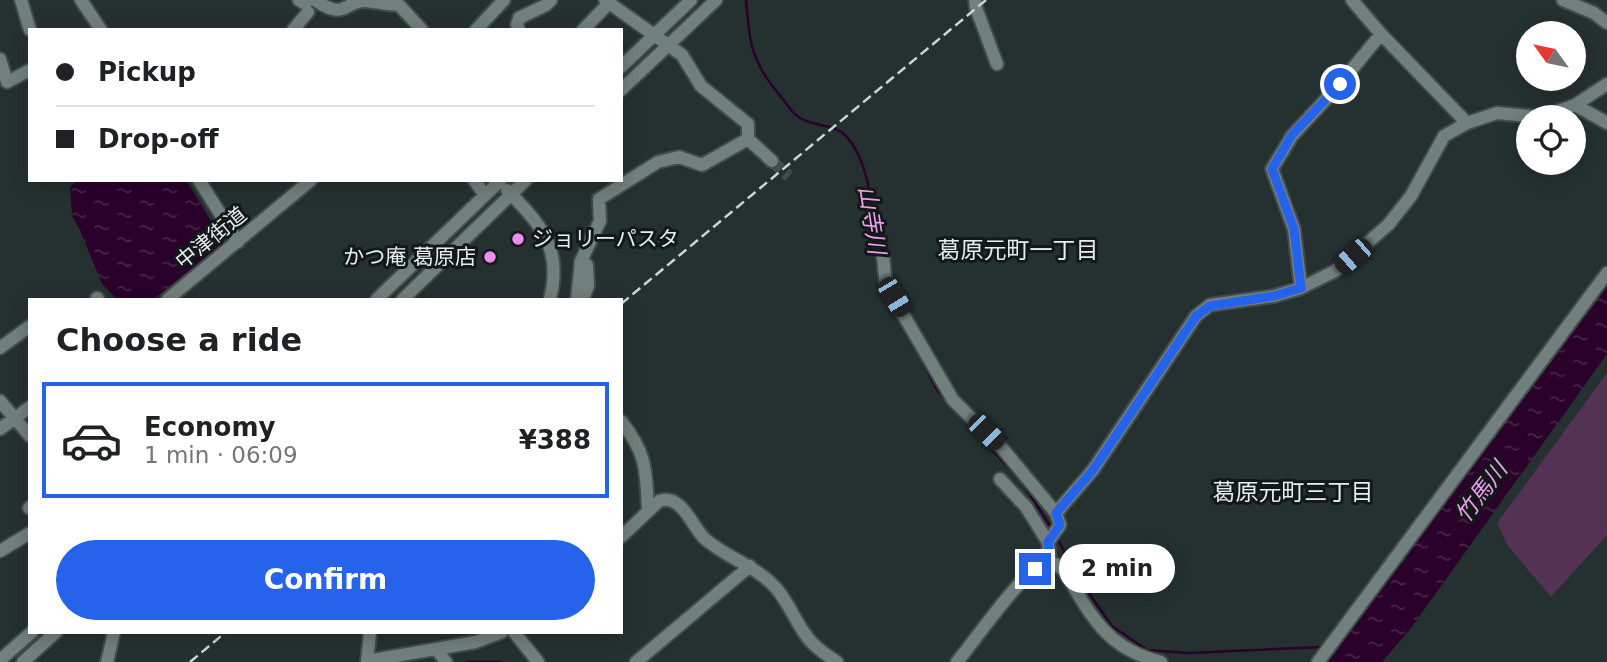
<!DOCTYPE html>
<html lang="en">
<head>
<meta charset="utf-8">
<style>
  body { margin:0; font-family:"DejaVu Sans","Noto Sans JP",sans-serif; background:#f2f2f2; color:#202124; height:100vh; display:flex; flex-direction:column; font-size:26px; white-space:nowrap }
  * { box-sizing:border-box; margin:0 }
  p { font-size:23px; color:#757577 }
  .icon { flex:none; width:38px; height:38px; fill:none; stroke:currentColor; stroke-width:2; stroke-linecap:round; stroke-linejoin:round }
  .map { position:relative; flex:1; overflow:hidden }
  .drawer { position:absolute; left:28px; top:298px; width:595px; height:336px; display:flex; flex-direction:column; background:#fff; border-radius:0px; box-shadow:0 4px 18px #0003 }
  .drawer>* { flex:none }
  .top-card { position:absolute; left:28px; top:28px; width:595px; height:154px; border-radius:0px; box-shadow:0 4px 18px #0003; display:grid; align-content:center; height:154px; padding:0 28px; background:#fff }
  .needle { width:46px; rotate:303deg }
  .buttons { position:absolute; left:1516px; top:21px; display:grid; gap:14px }
  .buttons a { display:grid; place-items:center; width:70px; height:70px; border-radius:50%; background:#fff; box-shadow:0 4px 18px #0003; font-size:35px }
  .end { position:absolute; width:32px; height:32px; margin:-16px; border:9px solid #2563eb; background:#fff; box-shadow:0 0 0 4px #fff }
  .from { border-radius:50% }
  .bubble { position:absolute; height:49px; border-radius:24px; background:#fff; box-shadow:0 4px 18px #0003; font-size:23px; font-weight:700; line-height:49px; text-align:center }
  .car { position:absolute; width:21px; height:42px; margin:-21px -10px; border-radius:9px; box-shadow:0 0 5px 2px #0007; background:linear-gradient(#222 24%,#8ab4d8 0 40%,#222 0 76%,#8ab4d8 0 86%,#222 0) }
  .top-card b { display:flex; align-items:center; gap:24px; height:66px; font-size:26px }
  .top-card b+b { border-top:2px solid #e0e0e0 }
  .top-card i { width:18px; height:18px; background:#202124 }
  ul { padding:0; list-style:none }
  li { display:flex; align-items:center; gap:21px; height:116px; margin:0 14px 10px; padding:0 14px; border:4px solid transparent; border-radius:0px }
  li div { flex:1 }
  li b { display:block; font-size:26px }
  li em { font-style:normal; font-weight:700 }
  li.on { border-color:#2563eb }
  li>.icon { width:63px; height:63px; stroke-width:1.5 }
  h2 { padding:0 28px; font-size:32px; line-height:84px }
  .primary-button { display:flex; gap:14px; margin-top:auto; padding:14px 28px }
  .primary-button a { flex:1; height:80px; border-radius:42px; background:#2563eb; color:#fff; font-size:28px; font-weight:700; line-height:80px; text-align:center }
  .map>svg:first-child { display:block }
  .green { fill:#543255 }
  .water { fill:url(#water-ripples) }
  .lines { fill:none; stroke-linecap:round; stroke-linejoin:round }
  .stream { stroke:#29012a; stroke-width:2.5 }
  .minor-tunnel { stroke:#424d4c; stroke-width:12; stroke-dasharray:12 6; stroke-linecap:butt }
  .minor-casing { stroke:#424c4b; stroke-width:16 }
  .minor { stroke:#717f7d; stroke-width:12 }
  .rail { stroke:#cdd5d4; stroke-width:2.5; stroke-dasharray:10 5; stroke-linecap:butt }
  .route { stroke:#2563eb; stroke-width:9 }
  .poi-dot { fill:#f28af3; stroke:#131818; stroke-width:2.5 }
  .labels { text-anchor:middle; dominant-baseline:central; stroke-width:6; stroke-linejoin:round; paint-order:stroke }
  .street-label { font-size:21px; fill:#e6eeed; stroke:#131818 }
  .poi-label { font-size:21px; fill:#e6eeed; stroke:#131818; text-anchor:start }
  .water-label { font-size:23px; font-style:italic; fill:#ef9def; stroke:#131818 }
  .neighbourhood-label { font-size:23px; fill:#e6eeed; stroke:#131818 }
</style>
</head>
<body>
<div class="map">
<svg width="1607" height="662" viewBox="0 0 1607 662">
  <defs>
    <pattern id="water-ripples" width="26" height="14" patternUnits="userSpaceOnUse" patternTransform="scale(1.75)"><rect width="26" height="14" fill="#29012a"/><path d="M2 4q2-2 4 0t4 0M15 11q2-2 4 0t4 0" fill="none" stroke="#482649"/></pattern>
  </defs>
  <rect width="100%" height="100%" fill="#253130"/>
  <path class="green" d="M 1607,373 L 1607,535 L 1551,597 L 1508,546 L 1497,523 Z"/>
  <path class="water" d="M 78,180 L 186,180 L 224,242 L 154,299 L 117,299 L 102,284 L 80,230 L 72,216 L 70,187 Z
    M 1607,286 L 1607,354 L 1411,628 L 1382,662 L 1327,662 Z"/>
  <g class="lines">
    <path class="stream" d="M 746,0 C 750,45 751,62 782,98 C 787,104 793,114 800,118 C 812,126 834,124 845,135 C 871,161 874,221 878,257
      M 918,351 L 936,388 L 948,403
      M 952,408 L 1021,480 L 1052,529
      M 1057,538 L 1081,582 L 1112,626 L 1147,650 L 1189,653 L 1323,647
      M 468,662 L 500,662"/>
    <path class="minor-tunnel" d="M 772,161 L 789,176"/>
    <defs>
      <path id="minor" d="M 21,0 L 30,30
        M 81,0 L 101,30
        M 299,0 L 304,3 L 309,0
        M 315,0 C 347,22 344,0 366,1 C 378,2 387,5 399,5 L 422,30
        M 605,0 L 682,55 L 701,86 L 748,124 L 748,139 L 772,161
        M 975,0 L 976,8 L 997,64
        M 1352,0 L 1381,34 L 1467,123
        M 1563,0 L 1594,13 L 1607,23
        M 293,30 L 308,12
        M 476,30 L 504,0
        M 519,30 L 517,25 L 519,18 L 546,5 L 551,0
        M 583,30 L 609,3
        M 0,59 L 7,82 L 30,70
        M 621,67 L 691,0
        M 621,90 L 716,0
        M 1575,105 L 1607,123
        M 1542,117 L 1575,105 L 1607,84
        M 199,180 L 238,242
        M 474,180 L 485,195
        M 507,190 C 541,225 563,248 550,299
        M 883,257 L 886,285 L 953,400 L 1002,448 L 1056,513 L 1060,525 L 1048,542 L 1050,562
        M 1301,288 L 1294,229 L 1272,169 L 1292,136 L 1340,84 L 1381,34
        M 97,298 L 98,299
        M 168,299 L 311,180
        M 377,299 L 501,180
        M 403,299 L 526,180
        M 577,299 L 581,261 L 600,221 L 599,199 L 658,162 L 679,157 L 702,165 L 748,139
        M 583,299 L 588,286 L 587,265 L 584,263
        M 0,348 L 30,326
        M 0,401 L 30,436
        M 621,421 C 647,454 646,470 648,510
        M 0,429 L 30,407
        M 1000,479 L 1026,507 L 1048,542
        M 29,508 L 30,507
        M 1056,513 L 1093,470 L 1196,316 L 1210,305 L 1274,296 L 1301,288 L 1335,271 L 1388,225 L 1411,196 L 1444,136 L 1467,123 L 1497,113 L 1539,117
        M 621,537 L 659,501 C 682,493 692,527 705,539 C 727,558 756,566 776,588 C 789,603 796,623 808,638 C 816,649 827,655 837,662
        M 0,551 L 30,533
        M 514,632 L 538,662
        M 437,650 L 446,662
        M 0,660 L 32,632
        M 367,661 L 476,642 L 502,632
        M 23,662 L 56,632
        M 107,662 L 114,632
        M 367,662 L 370,632
        M 636,662 L 750,566
        M 957,662 C 976,639 1022,572 1046,561 L 1058,565 L 1064,571 C 1092,616 1105,648 1161,662
        M 1318,662 L 1607,273"/>
    </defs>
    <use href="#minor" class="minor-casing"/>
    <use href="#minor" class="minor"/>
    <path class="rail" d="M 621,304 L 986,0
      M 190,662 L 226,632"/>
  </g>
  <g class="lines">
    <path class="route" d="M 1035,569 L 1041,563 L 1050,562 L 1048,542 L 1060,525 L 1056,513 L 1093,470 L 1196,316 L 1210,306 L 1274,296 L 1301,288 L 1294,229 L 1272,169 L 1292,135 L 1340,84"/>
  </g>
  <g class="poi-dot">
    <circle cx="518" cy="239" r="7"/>
    <circle cx="490" cy="257" r="7"/>
  </g>
  <g class="labels">
    <g class="street-label">
      <text transform="translate(211 238) rotate(-39)">中津街道</text>
    </g>
    <g class="poi-label">
      <text x="532" y="239">ジョリーパスタ</text>
      <text x="476" y="257" text-anchor="end">かつ庵 葛原店</text>
    </g>
    <g class="water-label">
      <text transform="translate(872 220) rotate(81)">山寺川</text>
      <text transform="translate(1481 492) rotate(-53)">竹馬川</text>
    </g>
    <g class="neighbourhood-label">
      <text x="1018" y="250">葛原元町一丁目</text>
      <text x="1293" y="492">葛原元町三丁目</text>
    </g>
  </g>
</svg>
<div class="buttons">
<a><svg class="needle" viewBox="-14 -14 28 28"><path d="M0-13l5 13h-10z" fill="#e53935"/><path d="M0 13l5-13h-10z" fill="#757577"/></svg></a>
<a><svg class="icon" aria-label="locate" viewBox="0 0 24 24"><circle cx="12" cy="12" r="6"/><path d="M12 2v4M12 18v4M2 12h4M18 12h4"/></svg></a>
</div>
<i class="end from" style="left:1340px;top:84px"></i>
<i class="end" style="left:1035px;top:569px"></i>
<div class="bubble" style="left:1059px;top:544px;width:116px">2 min</div>
<i class="car" style="left:1353px;top:256px;rotate:229deg"></i>
<i class="car" style="left:894px;top:297px;rotate:149deg"></i>
<i class="car" style="left:986px;top:432px;rotate:135deg"></i>
<div class="top-card">
<b><i class="from"></i>Pickup</b>
<b><i></i>Drop-off</b>
</div>
<section class="drawer">
<h2>Choose a ride</h2>
<ul>
<li class="on"><svg class="icon" aria-label="car" viewBox="0 0 24 24"><path d="M5 17H2v-5l4-1 3-4h7l3 4 3 1v5h-3M9 17h6M6 11h13"/><circle cx="7" cy="17" r="2"/><circle cx="17" cy="17" r="2"/></svg><div><b>Economy</b><p>1 min · 06:09</p></div><em>¥388</em></li>
</ul>
<div class="primary-button"><a>Confirm</a></div>
</section>
</div>
</body>
</html>
